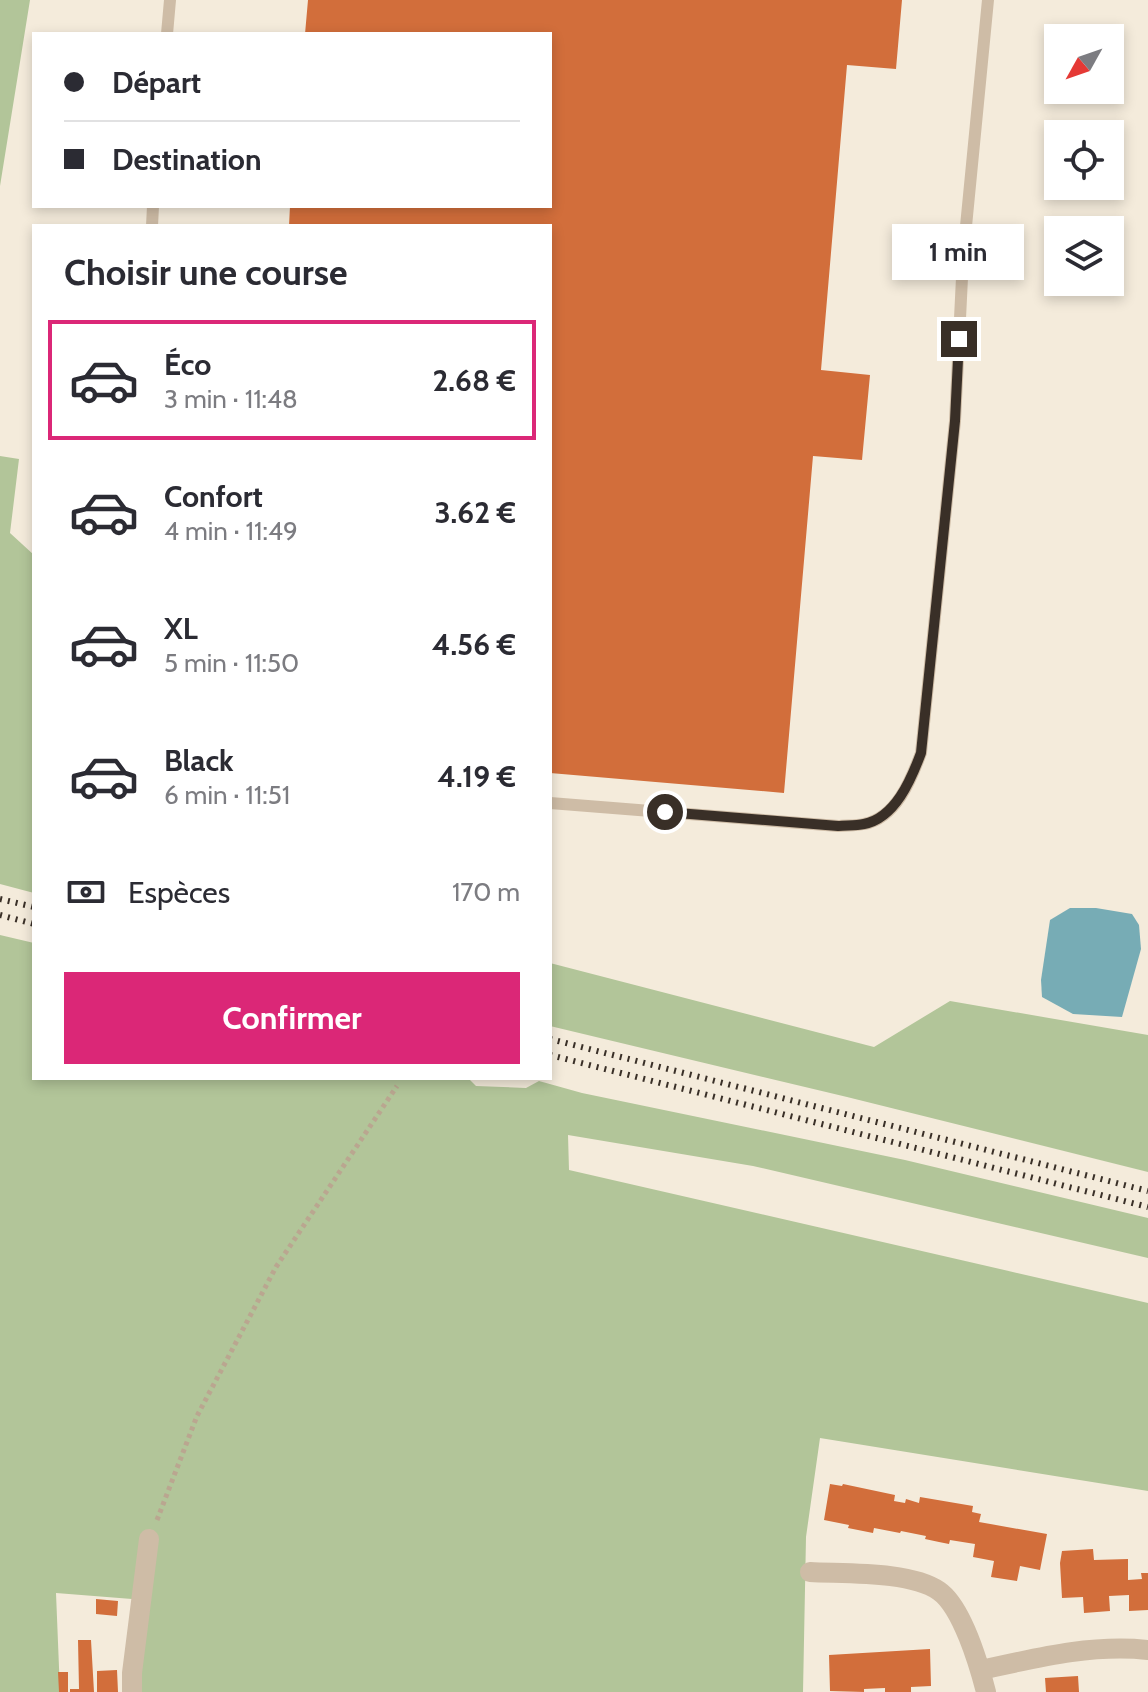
<!DOCTYPE html>
<html lang="fr">
<head>
<meta charset="utf-8">
<style>
  body { margin:0; font-family:Cabin,sans-serif; background:#f7f7f7; color:#2b2b33; height:100vh; display:flex; flex-direction:column; font-size:30px; white-space:nowrap }
  * { box-sizing:border-box; margin:0 }
  p { font-size:26px; color:#7c7c81 }
  .icon { flex:none; width:44px; height:44px; fill:none; stroke:currentColor; stroke-width:2; stroke-linecap:round; stroke-linejoin:round }
  .map { position:relative; flex:1; overflow:hidden }
  .details { position:absolute; left:32px; top:224px; width:520px; height:856px; display:flex; flex-direction:column; background:#fff; border-radius:0px; box-shadow:0 4px 12px #0003 }
  .details>* { flex:none }
  .banner { position:absolute; left:32px; top:32px; width:520px; height:176px; border-radius:0px; box-shadow:0 4px 12px #0003; display:grid; align-content:center; height:176px; padding:0 32px; background:#fff }
  .needle { width:52px; rotate:230deg }
  .buttons { position:absolute; left:1044px; top:24px; display:grid; gap:16px }
  .buttons a { display:grid; place-items:center; width:80px; height:80px; border-radius:0px; background:#fff; box-shadow:0 4px 12px #0003; font-size:40px }
  .end { position:absolute; width:36px; height:36px; margin:-18px; border:10px solid #392f27; background:#fff; box-shadow:0 0 0 4px #fff }
  .from { border-radius:50% }
  .bubble { position:absolute; height:56px; border-radius:0px; background:#fff; box-shadow:0 4px 12px #0003; font-size:26px; font-weight:700; line-height:56px; text-align:center }
  .banner b { display:flex; align-items:center; gap:28px; height:76px; font-size:30px }
  .banner b+b { border-top:2px solid #e1e1e2 }
  .banner i { width:20px; height:20px; background:#2b2b33 }
  ul { padding:0; list-style:none }
  li { display:flex; align-items:center; gap:24px; height:120px; margin:0 16px 12px; padding:0 16px; border:4px solid transparent; border-radius:0px }
  li div { flex:1 }
  li b { display:block; font-size:30px }
  li em { font-style:normal; font-weight:700 }
  li.selected { border-color:#db2777 }
  li>.icon { width:72px; height:72px; stroke-width:1.5 }
  h2 { padding:0 32px; font-size:36px; line-height:96px }
  .pay { display:flex; align-items:center; gap:20px; height:88px; padding:0 32px; font-size:30px }
  .pay p { margin-inline-start:auto }
  .action { display:flex; gap:16px; margin-top:auto; padding:16px 32px }
  .action a { flex:1; height:92px; border-radius:0px; background:#db2777; color:#fff; font-size:32px; font-weight:700; line-height:92px; text-align:center }
  .map>svg:first-child { display:block }
  .green { fill:#b2c599 }
  .water { fill:#77acb5 }
  .building { fill:#d26e3b }
  .lines { fill:none; stroke-linecap:round; stroke-linejoin:round }
  .path { stroke:#baa690; stroke-width:5; stroke-dasharray:4 4; stroke-linecap:butt }
  .lane { stroke:#cebca6; stroke-width:12 }
  .street { stroke:#cebca6; stroke-width:20 }
  .rail { stroke:#392f27; stroke-width:6; stroke-dasharray:2 6; stroke-linecap:butt }
  .route { stroke:#392f27; stroke-width:10 }
</style>
</head>
<body>
<div class="map">
<svg width="1148" height="1692" viewBox="0 0 1148 1692">
  <rect width="100%" height="100%" fill="#f4ebdb"/>
  <path class="green" d="M 0,0 L 30,0 L 0,186 Z
    M 0,456 L 19,459 L 10,533 L 34,555 L 34,893 L 0,884 Z
    M 0,935 L 34,943 L 34,1078 L 468,1078 L 476,1086 L 526,1088 L 539,1081 L 582,1093 L 905,1160 L 1148,1218 L 1148,1258 L 753,1166 L 568,1135 L 569,1170 L 1148,1303 L 1148,1491 L 820,1438 L 806,1537 L 803,1692 L 141,1692 L 132,1599 L 56,1593 L 60,1692 L 0,1692 Z
    M 550,963 L 874,1047 L 950,1001 L 1148,1035 L 1148,1172 L 847,1097 L 550,1026 Z"/>
  <path class="water" d="M 1070,908 L 1096,908 L 1132,914 L 1139,925 L 1141,949 L 1122,1017 L 1073,1014 L 1042,997 L 1041,980 L 1050,920 Z"/>
  <path class="building" d="M 308,0 L 902,0 L 896,69 L 847,65 L 821,370 L 870,375 L 862,460 L 813,456 L 784,793 L 550,773 L 550,226 L 289,226 L 290,206 L 550,206 L 550,34 L 305,34 Z
    M 830,1484 L 842,1486 L 843,1484 L 895,1495 L 894,1501 L 905,1503 L 906,1499 L 919,1503 L 920,1497 L 973,1506 L 972,1512 L 981,1514 L 979,1522 L 1047,1534 L 1040,1570 L 1020,1566 L 1017,1581 L 991,1577 L 994,1561 L 973,1557 L 975,1544 L 950,1540 L 949,1544 L 939,1542 L 925,1539 L 926,1536 L 901,1531 L 900,1533 L 874,1528 L 873,1533 L 848,1528 L 849,1525 L 824,1520 Z
    M 1093,1549 L 1094,1560 L 1128,1559 L 1128,1580 L 1142,1579 L 1141,1573 L 1148,1573 L 1148,1610 L 1129,1611 L 1129,1595 L 1109,1596 L 1110,1611 L 1084,1613 L 1083,1597 L 1062,1598 L 1060,1563 L 1062,1551 Z
    M 96,1599 L 118,1601 L 117,1616 L 96,1614 Z
    M 78,1640 L 91,1640 L 94,1692 L 70,1692 L 70,1689 L 79,1689 Z
    M 930,1649 L 931,1686 L 911,1687 L 911,1692 L 885,1692 L 885,1688 L 864,1689 L 864,1692 L 830,1691 L 829,1655 Z
    M 117,1670 L 118,1692 L 97,1692 L 97,1671 Z
    M 58,1672 L 68,1672 L 68,1692 L 59,1692 Z
    M 1078,1676 L 1079,1692 L 1046,1692 L 1045,1678 Z"/>
  <g class="lines">
    <path class="path" d="M 157,1520 L 197,1416 L 276,1267 L 397,1086"/>
    <path class="lane" d="M 167,34 L 170,0
      M 152,226 L 153,206
      M 550,803 L 838,826 C 846,825 855,826 864,824 C 896,818 911,780 921,753 L 955,421 L 963,257 L 988,0"/>
    <path class="street" d="M 810,1572 C 845,1574 910,1571 939,1591 C 962,1607 979,1665 986,1692
      M 981,1670 C 1036,1658 1091,1644 1148,1650
      M 132,1692 L 132,1673 L 149,1539"/>
    <path class="rail" d="M 0,899 L 34,907
      M 0,915 L 34,924
      M 550,1039 L 1148,1191
      M 550,1055 L 1148,1207"/>
  </g>
  <g class="lines">
    <path class="route" d="M 665,812 L 838,826 C 846,825 855,826 864,824 C 895,818 911,780 921,753 L 955,421 L 959,339"/>
  </g>
</svg>
<div class="buttons">
<a><svg class="needle" viewBox="-14 -14 28 28"><path d="M0-13l5 13h-10z" fill="#e53935"/><path d="M0 13l5-13h-10z" fill="#7c7c81"/></svg></a>
<a><svg class="icon" aria-label="locate" viewBox="0 0 24 24"><circle cx="12" cy="12" r="6"/><path d="M12 2v4M12 18v4M2 12h4M18 12h4"/></svg></a>
<a><svg class="icon" aria-label="layers" viewBox="0 0 24 24"><path d="M12 4l9 5-9 5-9-5zM3 14l9 5 9-5"/></svg></a>
</div>
<i class="end from" style="left:665px;top:812px"></i>
<i class="end" style="left:959px;top:339px"></i>
<div class="bubble" style="left:892px;top:224px;width:132px">1 min</div>
<div class="banner">
<b><i class="from"></i>Départ</b>
<b><i></i>Destination</b>
</div>
<section class="details">
<h2>Choisir une course</h2>
<ul>
<li class="selected"><svg class="icon" aria-label="car" viewBox="0 0 24 24"><path d="M5 17H2v-5l4-1 3-4h7l3 4 3 1v5h-3M9 17h6M6 11h13"/><circle cx="7" cy="17" r="2"/><circle cx="17" cy="17" r="2"/></svg><div><b>Éco</b><p>3 min · 11:48</p></div><em>2.68 €</em></li>
<li><svg class="icon" aria-label="car" viewBox="0 0 24 24"><path d="M5 17H2v-5l4-1 3-4h7l3 4 3 1v5h-3M9 17h6M6 11h13"/><circle cx="7" cy="17" r="2"/><circle cx="17" cy="17" r="2"/></svg><div><b>Confort</b><p>4 min · 11:49</p></div><em>3.62 €</em></li>
<li><svg class="icon" aria-label="car" viewBox="0 0 24 24"><path d="M5 17H2v-5l4-1 3-4h7l3 4 3 1v5h-3M9 17h6M6 11h13"/><circle cx="7" cy="17" r="2"/><circle cx="17" cy="17" r="2"/></svg><div><b>XL</b><p>5 min · 11:50</p></div><em>4.56 €</em></li>
<li><svg class="icon" aria-label="car" viewBox="0 0 24 24"><path d="M5 17H2v-5l4-1 3-4h7l3 4 3 1v5h-3M9 17h6M6 11h13"/><circle cx="7" cy="17" r="2"/><circle cx="17" cy="17" r="2"/></svg><div><b>Black</b><p>6 min · 11:51</p></div><em>4.19 €</em></li>
</ul>
<div class="pay"><svg class="icon" aria-label="cash" viewBox="0 0 24 24"><path d="M3 7h18v10H3z"/><circle cx="12" cy="12" r="2"/></svg>Espèces<p>170 m</p></div>
<div class="action"><a>Confirmer</a></div>
</section>
</div>
</body>
</html>
